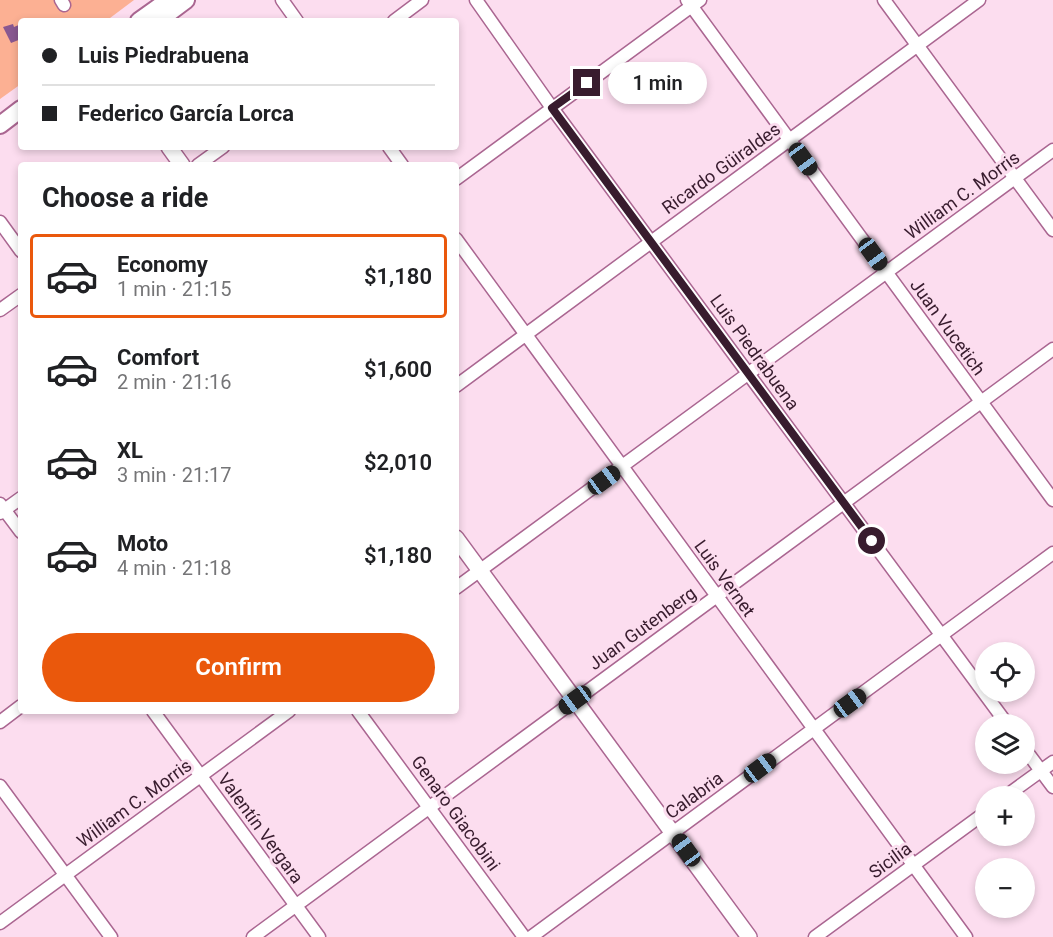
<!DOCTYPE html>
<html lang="en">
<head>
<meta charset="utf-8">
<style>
  body { margin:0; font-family:Roboto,sans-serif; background:#f2f2f2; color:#202124; height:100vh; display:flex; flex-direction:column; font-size:22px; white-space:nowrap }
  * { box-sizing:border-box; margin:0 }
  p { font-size:20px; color:#757577 }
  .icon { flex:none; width:33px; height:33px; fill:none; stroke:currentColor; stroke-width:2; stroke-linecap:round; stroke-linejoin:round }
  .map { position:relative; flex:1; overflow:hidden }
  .drawer { position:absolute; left:18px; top:162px; width:441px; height:552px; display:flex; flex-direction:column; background:#fff; border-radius:6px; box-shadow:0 3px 9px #0003 }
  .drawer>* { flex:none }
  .hud { position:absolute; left:18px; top:18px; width:441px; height:132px; border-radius:6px; box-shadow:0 3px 9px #0003; display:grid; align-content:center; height:132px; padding:0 24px; background:#fff }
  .buttons { position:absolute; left:975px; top:642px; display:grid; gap:12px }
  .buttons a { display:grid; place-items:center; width:60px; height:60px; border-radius:50%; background:#fff; box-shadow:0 3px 9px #0003; font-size:30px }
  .end { position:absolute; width:27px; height:27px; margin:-14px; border:8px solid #381c2e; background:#fff; box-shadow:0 0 0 3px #fff }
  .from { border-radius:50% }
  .bubble { position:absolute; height:42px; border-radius:21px; background:#fff; box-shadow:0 3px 9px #0003; font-size:20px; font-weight:600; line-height:42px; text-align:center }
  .car { position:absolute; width:18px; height:36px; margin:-18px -9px; border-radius:8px; box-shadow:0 0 4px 2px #0007; background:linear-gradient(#222 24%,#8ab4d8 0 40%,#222 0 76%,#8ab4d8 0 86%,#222 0) }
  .hud b { display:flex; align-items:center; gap:21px; height:57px; font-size:22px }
  .hud b+b { border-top:2px solid #e0e0e0 }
  .hud i { width:15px; height:15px; background:#202124 }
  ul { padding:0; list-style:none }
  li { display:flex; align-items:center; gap:18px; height:84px; margin:0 12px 9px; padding:0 12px; border:3px solid transparent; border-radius:6px }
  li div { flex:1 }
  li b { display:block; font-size:22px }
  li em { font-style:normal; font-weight:600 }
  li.current { border-color:#ea580c }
  li>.icon { width:54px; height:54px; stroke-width:1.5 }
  h2 { padding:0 24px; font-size:27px; line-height:72px }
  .button { display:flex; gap:12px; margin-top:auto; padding:12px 24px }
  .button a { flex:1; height:69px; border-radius:36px; background:#ea580c; color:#fff; font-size:24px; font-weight:600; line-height:69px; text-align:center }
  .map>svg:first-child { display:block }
  .green { fill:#fcb093 }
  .building { fill:#895891 }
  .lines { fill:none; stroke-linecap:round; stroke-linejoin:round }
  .minor-casing { stroke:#aa6691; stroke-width:15 }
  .tertiary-casing { stroke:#aa6691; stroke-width:18 }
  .secondary-casing { stroke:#aa6691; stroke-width:20 }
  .minor { stroke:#fff; stroke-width:12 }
  .tertiary { stroke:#fff; stroke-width:15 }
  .secondary { stroke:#fff; stroke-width:16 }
  .route { stroke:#381c2e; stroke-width:8 }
  .labels { text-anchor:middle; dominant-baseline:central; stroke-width:6; stroke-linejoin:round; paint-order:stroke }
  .street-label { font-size:18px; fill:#381c2e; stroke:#fcddef }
</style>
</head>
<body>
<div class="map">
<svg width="1053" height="937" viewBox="0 0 1053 937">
  <rect width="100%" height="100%" fill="#fcddef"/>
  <path class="green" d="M 0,0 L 134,0 L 106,21 L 21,21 L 21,84 L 0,99 Z"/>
  <path class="building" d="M 13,24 L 14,27 L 21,24 L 21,39 L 11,43 L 3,27 Z"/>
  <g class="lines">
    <defs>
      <path id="minor" d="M 61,0 L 64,5
        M 282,0 L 297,21
        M 476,0 L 552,108 L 1007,724
        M 687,0 L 1053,500
        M 884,0 L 1053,230
        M 394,21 L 422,0
        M 389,147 L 402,165
        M 198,165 L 223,147
        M 456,179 L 700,0
        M 0,222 L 21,251
        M 456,239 L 966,937
        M 0,310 L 21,295
        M 456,386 L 979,0
        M 0,504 L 21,532
        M 0,513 L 21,498
        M 456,588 L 1053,150
        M 153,711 L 319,937
        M 358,711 L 524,937
        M 0,722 L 21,706
        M 1024,748 L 1053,787
        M 0,786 L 111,937
        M 1006,796 L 1053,762
        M 0,923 L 289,711
        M 253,937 L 1053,349
        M 531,937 L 1053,553
        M 815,937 L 986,812"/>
      <path id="tertiary" d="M 169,147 L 182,165
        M 456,538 L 749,937"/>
      <path id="secondary" d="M 139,21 L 167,1
        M 158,21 L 186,0
        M 0,125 L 21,109"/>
    </defs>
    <use href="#minor" class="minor-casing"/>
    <use href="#tertiary" class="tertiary-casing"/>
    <use href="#secondary" class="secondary-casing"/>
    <use href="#minor" class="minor"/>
    <use href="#tertiary" class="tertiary"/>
    <use href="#secondary" class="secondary"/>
  </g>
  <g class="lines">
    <path class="route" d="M 587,83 L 552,108 L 872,541"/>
  </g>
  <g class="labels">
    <g class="street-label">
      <text transform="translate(721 168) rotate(-36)">Ricardo Güiraldes</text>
      <text transform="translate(962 195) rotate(-36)">William C. Morris</text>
      <text transform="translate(948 327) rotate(54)">Juan Vucetich</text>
      <text transform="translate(755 352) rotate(54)">Luis Piedrabuena</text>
      <text transform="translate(725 578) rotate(54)">Luis Vernet</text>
      <text transform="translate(642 628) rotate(-36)">Juan Gutenberg</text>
      <text transform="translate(694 795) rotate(-36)">Calabria</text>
      <text transform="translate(134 803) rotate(-36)">William C. Morris</text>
      <text transform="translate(456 813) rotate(54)">Genaro Giacobini</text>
      <text transform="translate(261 828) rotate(54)">Valentín Vergara</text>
      <text transform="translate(890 860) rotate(-36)">Sicilia</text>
    </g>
  </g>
</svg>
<div class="buttons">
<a><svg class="icon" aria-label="locate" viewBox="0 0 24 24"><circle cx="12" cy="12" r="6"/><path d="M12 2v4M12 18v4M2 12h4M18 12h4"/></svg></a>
<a><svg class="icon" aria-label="layers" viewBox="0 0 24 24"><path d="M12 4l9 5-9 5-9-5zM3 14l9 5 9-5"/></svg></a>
<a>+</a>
<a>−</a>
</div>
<i class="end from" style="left:872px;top:541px"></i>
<i class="end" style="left:587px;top:83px"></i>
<div class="bubble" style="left:608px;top:62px;width:99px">1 min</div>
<i class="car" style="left:803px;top:159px;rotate:144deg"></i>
<i class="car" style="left:873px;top:254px;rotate:144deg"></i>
<i class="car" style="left:604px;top:480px;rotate:54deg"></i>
<i class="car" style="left:575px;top:700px;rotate:234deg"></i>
<i class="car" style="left:850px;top:703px;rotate:54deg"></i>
<i class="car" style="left:760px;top:768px;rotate:53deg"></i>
<i class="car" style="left:686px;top:850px;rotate:324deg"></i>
<div class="hud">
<b><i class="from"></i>Luis Piedrabuena</b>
<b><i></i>Federico García Lorca</b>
</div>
<section class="drawer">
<h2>Choose a ride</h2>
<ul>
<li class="current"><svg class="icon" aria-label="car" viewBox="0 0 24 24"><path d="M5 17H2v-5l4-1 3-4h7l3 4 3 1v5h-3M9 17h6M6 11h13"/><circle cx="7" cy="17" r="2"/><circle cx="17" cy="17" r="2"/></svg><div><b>Economy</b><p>1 min · 21:15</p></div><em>$1,180</em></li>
<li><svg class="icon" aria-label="car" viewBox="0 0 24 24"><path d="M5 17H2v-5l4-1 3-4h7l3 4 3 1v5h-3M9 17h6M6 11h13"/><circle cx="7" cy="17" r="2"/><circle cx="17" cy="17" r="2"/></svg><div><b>Comfort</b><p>2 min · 21:16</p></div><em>$1,600</em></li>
<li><svg class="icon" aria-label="car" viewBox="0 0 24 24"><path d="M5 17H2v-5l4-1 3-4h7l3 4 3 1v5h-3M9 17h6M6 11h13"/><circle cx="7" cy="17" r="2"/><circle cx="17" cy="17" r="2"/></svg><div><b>XL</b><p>3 min · 21:17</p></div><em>$2,010</em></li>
<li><svg class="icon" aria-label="car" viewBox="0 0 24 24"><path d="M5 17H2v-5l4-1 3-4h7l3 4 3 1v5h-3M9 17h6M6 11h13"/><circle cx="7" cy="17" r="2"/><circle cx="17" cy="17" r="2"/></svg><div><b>Moto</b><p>4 min · 21:18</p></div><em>$1,180</em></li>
</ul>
<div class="button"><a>Confirm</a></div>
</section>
</div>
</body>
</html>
